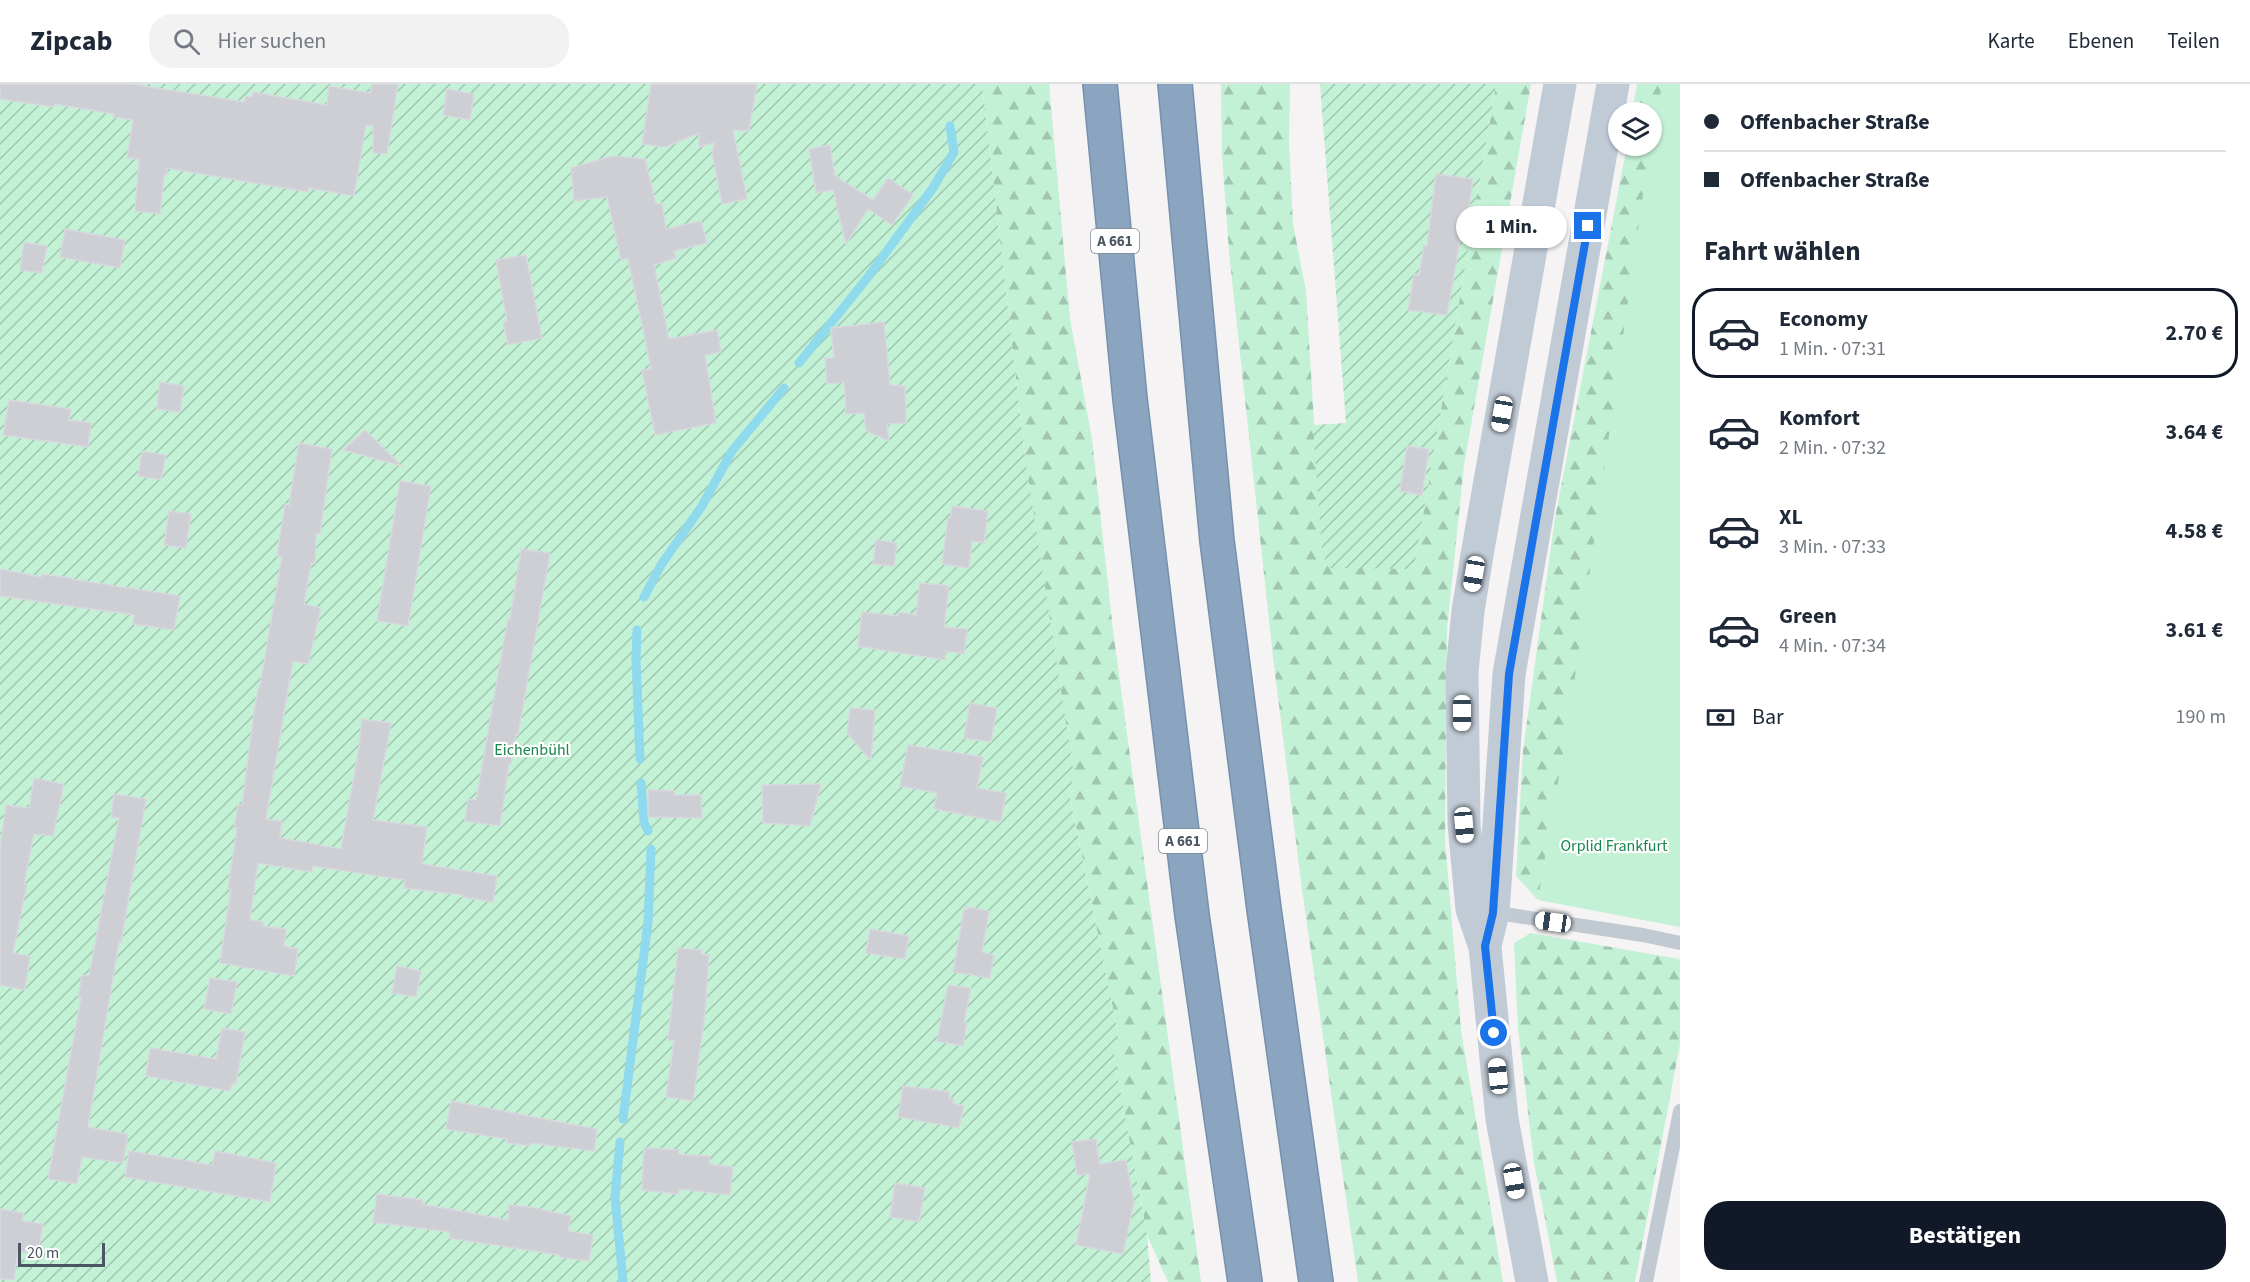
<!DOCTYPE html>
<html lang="de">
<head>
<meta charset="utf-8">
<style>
  body { margin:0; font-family:"Source Sans 3",sans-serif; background:#f2f2f3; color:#1f2937; height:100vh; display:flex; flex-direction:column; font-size:22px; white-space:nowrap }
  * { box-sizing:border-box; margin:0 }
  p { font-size:20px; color:#747a83 }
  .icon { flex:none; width:33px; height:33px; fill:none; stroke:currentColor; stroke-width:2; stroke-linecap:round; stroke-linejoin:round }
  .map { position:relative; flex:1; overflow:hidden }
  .drawer { display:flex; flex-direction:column; background:#fff; width:570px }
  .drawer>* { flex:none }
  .hud { display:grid; align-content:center; height:132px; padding:0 24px; background:#fff }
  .controls { position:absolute; left:1608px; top:18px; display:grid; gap:12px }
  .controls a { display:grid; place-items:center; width:54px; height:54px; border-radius:50%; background:#fff; box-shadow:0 2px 4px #0004; font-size:30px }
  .scale { position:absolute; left:18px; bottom:15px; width:87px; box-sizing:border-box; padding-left:6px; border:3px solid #4a5661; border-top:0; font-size:16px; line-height:21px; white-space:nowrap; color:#4a5661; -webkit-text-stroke:4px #fff; paint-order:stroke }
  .end { position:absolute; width:27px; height:27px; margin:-14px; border:8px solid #1a73e8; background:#fff; box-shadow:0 0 0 3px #fff }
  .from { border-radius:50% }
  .bubble { position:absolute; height:42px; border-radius:21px; background:#fff; box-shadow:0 2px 4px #0004; font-size:20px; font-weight:700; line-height:42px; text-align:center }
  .car { position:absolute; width:18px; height:36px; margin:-18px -9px; border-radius:8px; box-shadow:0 0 4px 2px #0007; background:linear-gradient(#fff 24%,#345 0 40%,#fff 0 76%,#345 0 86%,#fff 0) }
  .hud b { display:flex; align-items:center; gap:21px; height:57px; font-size:22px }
  .hud b+b { border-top:2px solid #e0e1e3 }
  .hud i { width:15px; height:15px; background:#1f2937 }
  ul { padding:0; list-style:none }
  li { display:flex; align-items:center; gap:18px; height:90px; margin:0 12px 9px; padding:0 12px; border:3px solid transparent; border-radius:24px }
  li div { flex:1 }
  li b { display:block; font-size:22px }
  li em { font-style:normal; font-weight:700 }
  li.selected { border-color:#111827 }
  li>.icon { width:54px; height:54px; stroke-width:1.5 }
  h2 { padding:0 24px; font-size:27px; line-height:72px }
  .pay { display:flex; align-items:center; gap:15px; height:66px; padding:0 24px; font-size:22px }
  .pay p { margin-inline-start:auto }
  .button { display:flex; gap:12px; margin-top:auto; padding:12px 24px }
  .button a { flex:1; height:69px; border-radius:24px; background:#111827; color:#fff; font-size:24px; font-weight:700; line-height:69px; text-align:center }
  header { display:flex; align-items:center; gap:36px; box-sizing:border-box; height:84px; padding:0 30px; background:#fff; border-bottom:2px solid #e0e1e3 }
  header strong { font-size:28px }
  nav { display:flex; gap:33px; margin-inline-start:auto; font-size:21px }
  .search { width:420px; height:54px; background:#f2f2f3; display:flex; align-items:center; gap:15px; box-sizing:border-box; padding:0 21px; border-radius:24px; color:#747a83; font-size:22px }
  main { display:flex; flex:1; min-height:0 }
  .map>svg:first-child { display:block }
  .forest { fill:url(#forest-firs) }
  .park { fill:#c3f1d5 }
  .garden { fill:url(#garden-furrows) }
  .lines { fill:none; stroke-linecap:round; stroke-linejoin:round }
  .stream { stroke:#90daee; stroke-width:9 }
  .building { fill:#cdcfd5; stroke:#d7d9de; stroke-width:1.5 }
  .highway-casing { stroke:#7690ad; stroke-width:36 }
  .lane { stroke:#c1cad2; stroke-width:14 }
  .secondary { stroke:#c1cbd6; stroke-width:33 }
  .highway { stroke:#8ba5c1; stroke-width:33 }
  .route { stroke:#1a73e8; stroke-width:8 }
  .labels { text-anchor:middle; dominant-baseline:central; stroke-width:4.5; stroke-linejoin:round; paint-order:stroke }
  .shield { fill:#fff; stroke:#808990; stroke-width:1.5 }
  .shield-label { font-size:15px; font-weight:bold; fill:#4a5661 }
  .park-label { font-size:16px; fill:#17864f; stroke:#fff }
</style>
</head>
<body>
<header>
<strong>Zipcab</strong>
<div class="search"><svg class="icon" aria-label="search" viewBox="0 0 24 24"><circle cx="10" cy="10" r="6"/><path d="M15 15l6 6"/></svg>Hier suchen</div>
<nav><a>Karte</a><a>Ebenen</a><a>Teilen</a></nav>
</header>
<main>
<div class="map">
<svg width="1680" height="1198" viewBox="0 0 1680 1198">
  <defs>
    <pattern id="forest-firs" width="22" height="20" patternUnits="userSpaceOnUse" patternTransform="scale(1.5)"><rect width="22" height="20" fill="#c3f1d5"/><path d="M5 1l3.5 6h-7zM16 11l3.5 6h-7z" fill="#a0c6b0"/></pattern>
    <pattern id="garden-furrows" width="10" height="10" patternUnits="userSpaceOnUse" patternTransform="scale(1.5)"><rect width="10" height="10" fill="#c3f1d5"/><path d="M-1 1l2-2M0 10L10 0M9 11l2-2" fill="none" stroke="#a0c6b0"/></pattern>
  </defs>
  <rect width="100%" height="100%" fill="#f5f3f3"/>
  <path class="forest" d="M 982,0 L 1049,0 L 1070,235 L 1092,355 L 1113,546 L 1201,1198 L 1168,1198 L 1147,1151 L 1114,973 L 1118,949 L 1069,708 L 1073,691 L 1025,373 Z
    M 1221,0 L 1290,0 L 1289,58 L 1293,140 L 1306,207 L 1322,470 L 1414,485 L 1496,0 L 1531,0 L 1464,381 L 1447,545 L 1445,756 L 1461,946 L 1503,1198 L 1358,1198 L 1302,805 L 1273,573 L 1229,168 L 1222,72 Z
    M 1637,0 L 1680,0 L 1538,816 L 1516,792 L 1523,667 L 1555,434 L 1627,62 L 1652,62 L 1652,28 L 1632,28 Z
    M 1531,849 L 1679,875 L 1680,878 L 1680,960 L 1635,1198 L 1557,1198 L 1534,1078 L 1518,944 L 1514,859 Z"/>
  <path class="park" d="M 1662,0 L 1680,0 L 1680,843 L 1538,816 L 1570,628 L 1643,110 Z"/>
  <path class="garden" d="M 0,0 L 982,0 L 1025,373 L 1074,691 L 1069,709 L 1118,949 L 1114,973 L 1147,1151 L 1151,1198 L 0,1198 Z
    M 1320,0 L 1496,0 L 1414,485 L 1330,484 L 1322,470 L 1313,341 L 1346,339 Z"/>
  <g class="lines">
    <path class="stream" d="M 799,279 L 868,193 L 933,104 L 954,68 L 950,42
      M 644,513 L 661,481 L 702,422 L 732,367 L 784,304
      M 637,546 L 636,575 L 640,675
      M 641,699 L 644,738 L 648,747
      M 623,1035 L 648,838 L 651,765
      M 620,1058 L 615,1113 L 623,1198"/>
  </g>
  <path class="building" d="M 0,0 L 132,0 L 244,18 L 246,12 L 252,13 L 253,8 L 327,21 L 329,2 L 370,9 L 372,0 L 398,0 L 387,70 L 373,69 L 373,42 L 366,41 L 354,112 L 309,104 L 308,108 L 167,84 L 166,92 L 164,91 L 160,130 L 135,127 L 139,75 L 127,74 L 133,36 L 113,33 L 114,30 L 55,20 L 54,23 L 0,15 Z
    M 651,0 L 757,0 L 749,47 L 733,46 L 747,115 L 722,120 L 712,69 L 714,59 L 699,63 L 699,49 L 666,63 L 642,60 Z
    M 447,5 L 474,10 L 470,36 L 443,31 Z
    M 830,61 L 835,92 L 873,116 L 888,94 L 913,111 L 892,141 L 868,125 L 846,160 L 833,106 L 816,109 L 809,65 Z
    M 613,72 L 645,75 L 656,120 L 662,119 L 666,145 L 701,137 L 707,159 L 674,167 L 676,174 L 654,181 L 669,255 L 717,246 L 721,268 L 705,271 L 716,339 L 655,351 L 642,286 L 651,285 L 644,250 L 628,175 L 621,176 L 607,113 L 574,117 L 571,84 Z
    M 1436,90 L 1473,95 L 1466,145 L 1462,145 L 1447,231 L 1408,226 L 1414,190 L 1419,191 L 1424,161 L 1427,162 Z
    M 65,145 L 125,156 L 120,184 L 60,173 Z
    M 24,158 L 47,162 L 42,189 L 20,186 Z
    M 526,171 L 542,254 L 508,261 L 503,238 L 507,237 L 496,176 Z
    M 884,238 L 890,301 L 905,302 L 906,339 L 887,340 L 889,357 L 866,347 L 864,329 L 846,330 L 844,298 L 827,300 L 825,274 L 834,274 L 831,244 Z
    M 160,298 L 184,302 L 180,328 L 157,325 Z
    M 9,316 L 71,325 L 69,336 L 91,339 L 88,363 L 3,351 Z
    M 365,346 L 402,382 L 343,366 Z
    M 299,359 L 332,365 L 320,450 L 316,449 L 315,479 L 311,479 L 304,520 L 321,524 L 308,580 L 293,577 L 266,735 L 282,737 L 280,754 L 341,765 L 360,658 L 359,658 L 362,635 L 391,639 L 373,736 L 427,743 L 422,780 L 497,792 L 493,818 L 462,813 L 462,811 L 404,804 L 405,796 L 313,782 L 312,788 L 258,779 L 250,836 L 263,838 L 263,842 L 286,845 L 284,862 L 298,865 L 294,892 L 220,879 L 231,805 L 228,805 L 237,744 L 234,744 L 238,721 L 242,721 L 255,621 L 259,602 L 260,602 L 282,473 L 277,472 L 285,420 L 289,421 Z
    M 1407,362 L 1429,365 L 1422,411 L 1400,407 Z
    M 142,367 L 166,371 L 161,396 L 138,392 Z
    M 400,397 L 431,402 L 408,542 L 377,537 Z
    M 952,422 L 988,427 L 984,459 L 972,457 L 969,484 L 942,480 L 948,434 L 950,434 Z
    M 169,427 L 191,430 L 186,464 L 164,461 Z
    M 876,456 L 897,459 L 894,482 L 873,480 Z
    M 521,465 L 550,469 L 518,651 L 516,650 L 511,680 L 509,680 L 500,742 L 465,737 L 468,715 L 476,716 L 508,534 L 510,535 Z
    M 0,485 L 41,493 L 42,490 L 71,494 L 71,495 L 180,512 L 174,546 L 133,540 L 134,531 L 0,512 Z
    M 920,499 L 949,502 L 944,543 L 967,545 L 964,570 L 946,567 L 945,576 L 858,562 L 862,528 L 898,532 L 899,528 L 916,531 Z
    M 970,619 L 997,624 L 991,658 L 964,654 Z
    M 850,624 L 875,626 L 871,677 L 847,649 Z
    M 908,661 L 983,673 L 977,704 L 1006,709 L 1001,738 L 934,725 L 937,709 L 900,702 Z
    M 34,694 L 64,700 L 53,752 L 34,750 L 24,800 L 27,800 L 13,869 L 30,872 L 25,906 L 0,901 L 0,764 L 6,721 L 29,724 Z
    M 821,700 L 810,742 L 763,739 L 762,701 Z
    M 648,706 L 674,707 L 674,711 L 701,711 L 702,734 L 648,733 Z
    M 114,710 L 146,715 L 121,859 L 119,858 L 88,1043 L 128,1050 L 123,1079 L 82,1073 L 77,1100 L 48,1095 L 81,914 L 78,914 L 82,891 L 89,892 L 119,734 L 111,733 Z
    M 967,823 L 989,827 L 982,868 L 994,871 L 990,894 L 953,888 L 964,825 L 967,826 Z
    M 870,845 L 909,852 L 905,875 L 866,869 Z
    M 678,864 L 702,866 L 701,870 L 709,871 L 705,930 L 693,1017 L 666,1013 L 674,957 L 668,956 Z
    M 397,882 L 421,887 L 416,913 L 392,909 Z
    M 210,894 L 237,898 L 231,930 L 204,925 Z
    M 948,901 L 971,904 L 964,938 L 967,939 L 963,962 L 937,957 Z
    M 222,944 L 245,948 L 236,1000 L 233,999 L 230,1007 L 146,992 L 150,964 L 216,975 Z
    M 903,1002 L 950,1008 L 949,1014 L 954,1015 L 953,1019 L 964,1022 L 959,1044 L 898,1033 Z
    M 451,1017 L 597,1045 L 594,1067 L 531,1059 L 530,1062 L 507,1059 L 507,1055 L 446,1045 Z
    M 1096,1055 L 1100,1080 L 1126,1076 L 1134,1118 L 1123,1170 L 1076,1161 L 1090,1090 L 1077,1091 L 1072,1058 Z
    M 644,1064 L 679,1066 L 678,1070 L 710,1072 L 709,1080 L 733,1083 L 730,1111 L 679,1105 L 678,1110 L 642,1106 Z
    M 129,1067 L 212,1081 L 215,1067 L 276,1079 L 270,1118 L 125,1093 Z
    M 895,1099 L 925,1104 L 919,1138 L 890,1133 Z
    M 377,1110 L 423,1116 L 422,1120 L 508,1136 L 509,1121 L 530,1123 L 571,1132 L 568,1147 L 593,1151 L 589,1177 L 559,1173 L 559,1171 L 449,1154 L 450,1148 L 373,1138 Z
    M 0,1125 L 24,1129 L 22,1137 L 43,1140 L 38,1171 L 18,1167 L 14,1196 L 0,1195 Z"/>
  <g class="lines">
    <defs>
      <path id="highway" d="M 1100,0 L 1130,315 L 1192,831 L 1245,1198
        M 1175,0 L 1217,457 L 1264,825 L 1316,1198"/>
    </defs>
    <use href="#highway" class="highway-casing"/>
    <path class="lane" d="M 1491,828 L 1643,851 L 1680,859
      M 1646,1198 L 1680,1027"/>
    <path class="secondary" d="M 1485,861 L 1493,829 L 1509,590 L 1613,0
      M 1532,1198 L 1502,1035 L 1485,863 L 1472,825 L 1464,741 L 1462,588 L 1468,527 L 1477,471 L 1560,0"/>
    <use href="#highway" class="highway"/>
  </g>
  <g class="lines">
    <path class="route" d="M 1494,949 L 1485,862 L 1493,829 L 1509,590 L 1588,142"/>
  </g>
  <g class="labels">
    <g class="shield">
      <rect x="1091" y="145" width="48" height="24" rx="4.5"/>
      <rect x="1159" y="745" width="48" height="24" rx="4.5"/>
    </g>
    <g class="shield-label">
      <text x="1115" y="157">A 661</text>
      <text x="1183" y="757">A 661</text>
    </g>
    <g class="park-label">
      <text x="532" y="666">Eichenbühl</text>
      <text x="1614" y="762">Orplid Frankfurt</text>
    </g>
  </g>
</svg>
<div class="controls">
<a><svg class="icon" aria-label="layers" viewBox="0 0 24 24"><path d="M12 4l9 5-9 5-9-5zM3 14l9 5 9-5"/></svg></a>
</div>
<div class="scale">20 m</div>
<i class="end from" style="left:1494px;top:949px"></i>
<i class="end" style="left:1588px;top:142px"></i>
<div class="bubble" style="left:1456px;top:122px;width:111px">1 Min.</div>
<i class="car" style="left:1502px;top:330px;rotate:190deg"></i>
<i class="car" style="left:1474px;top:490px;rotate:190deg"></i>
<i class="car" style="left:1462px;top:629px;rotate:180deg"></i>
<i class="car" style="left:1464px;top:741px;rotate:175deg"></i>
<i class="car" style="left:1553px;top:838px;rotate:278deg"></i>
<i class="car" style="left:1498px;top:992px;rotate:354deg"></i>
<i class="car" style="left:1514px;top:1097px;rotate:170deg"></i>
</div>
<section class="drawer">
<div class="hud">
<b><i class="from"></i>Offenbacher Straße</b>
<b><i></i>Offenbacher Straße</b>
</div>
<h2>Fahrt wählen</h2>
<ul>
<li class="selected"><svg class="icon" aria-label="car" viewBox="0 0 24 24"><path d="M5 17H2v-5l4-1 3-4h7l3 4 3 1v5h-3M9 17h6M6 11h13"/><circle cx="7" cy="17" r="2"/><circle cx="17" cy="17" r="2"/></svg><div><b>Economy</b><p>1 Min. · 07:31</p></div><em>2.70 €</em></li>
<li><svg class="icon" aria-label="car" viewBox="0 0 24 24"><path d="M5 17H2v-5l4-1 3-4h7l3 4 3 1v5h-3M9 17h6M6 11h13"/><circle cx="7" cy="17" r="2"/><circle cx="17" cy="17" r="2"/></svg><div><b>Komfort</b><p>2 Min. · 07:32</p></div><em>3.64 €</em></li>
<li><svg class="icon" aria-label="car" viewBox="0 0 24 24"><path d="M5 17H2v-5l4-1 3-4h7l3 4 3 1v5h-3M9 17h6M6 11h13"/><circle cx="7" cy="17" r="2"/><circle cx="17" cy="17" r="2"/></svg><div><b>XL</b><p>3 Min. · 07:33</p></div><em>4.58 €</em></li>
<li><svg class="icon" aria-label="car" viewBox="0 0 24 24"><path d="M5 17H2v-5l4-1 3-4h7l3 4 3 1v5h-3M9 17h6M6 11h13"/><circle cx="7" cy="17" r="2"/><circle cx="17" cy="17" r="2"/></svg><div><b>Green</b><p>4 Min. · 07:34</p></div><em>3.61 €</em></li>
</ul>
<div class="pay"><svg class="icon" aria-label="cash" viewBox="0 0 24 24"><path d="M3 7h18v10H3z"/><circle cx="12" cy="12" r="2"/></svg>Bar<p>190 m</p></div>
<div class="button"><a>Bestätigen</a></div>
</section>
</main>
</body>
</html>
